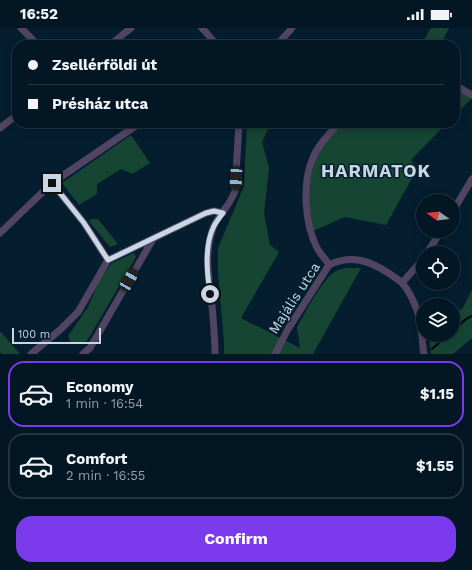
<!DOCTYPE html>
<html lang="en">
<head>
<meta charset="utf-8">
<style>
  body { margin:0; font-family:"Work Sans",sans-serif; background:#112331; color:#f1f3f6; height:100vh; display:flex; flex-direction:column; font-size:15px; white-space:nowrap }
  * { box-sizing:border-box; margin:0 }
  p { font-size:13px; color:#979fa6 }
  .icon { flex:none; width:22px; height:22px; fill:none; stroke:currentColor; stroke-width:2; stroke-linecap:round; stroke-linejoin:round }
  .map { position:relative; height:326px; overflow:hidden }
  .drawer { display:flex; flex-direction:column; background:#031624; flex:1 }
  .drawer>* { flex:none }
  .hud { position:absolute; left:12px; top:12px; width:448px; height:88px; border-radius:16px; box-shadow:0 2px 10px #0003,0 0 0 1px #243541; display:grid; align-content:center; height:88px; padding:0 16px; background:#031624 }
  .needle { width:26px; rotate:284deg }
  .controls { position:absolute; left:416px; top:166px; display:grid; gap:8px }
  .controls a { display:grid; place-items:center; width:44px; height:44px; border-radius:50%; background:#031624; box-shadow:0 2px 10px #0003,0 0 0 1px #243541; font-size:20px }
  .scale { position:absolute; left:12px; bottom:10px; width:89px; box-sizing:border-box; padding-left:4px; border:2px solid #c8d7e3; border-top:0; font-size:11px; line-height:14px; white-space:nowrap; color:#c8d7e3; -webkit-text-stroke:3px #041e30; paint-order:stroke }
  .end { position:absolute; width:18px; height:18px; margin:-9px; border:5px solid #c8d7e3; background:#111; box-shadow:0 0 0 2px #111 }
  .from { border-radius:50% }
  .car { position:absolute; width:12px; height:24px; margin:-12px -6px; border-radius:5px; box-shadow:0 0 3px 1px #0007; background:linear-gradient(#222 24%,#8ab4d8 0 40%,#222 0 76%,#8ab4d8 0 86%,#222 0) }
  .hud b { display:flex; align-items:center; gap:14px; height:38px; font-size:15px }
  .hud b+b { border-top:1px solid #243541 }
  .hud i { width:10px; height:10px; background:#f1f3f6 }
  ul { padding:7px 0 0; list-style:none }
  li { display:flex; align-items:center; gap:12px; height:66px; margin:0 8px 6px; padding:0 8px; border:2px solid #243541; border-radius:16px }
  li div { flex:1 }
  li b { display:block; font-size:15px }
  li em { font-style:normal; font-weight:700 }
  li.active { border-color:#7c3aed }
  li>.icon { width:36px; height:36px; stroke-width:1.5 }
  .primary-button { display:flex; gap:8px; margin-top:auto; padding:8px 16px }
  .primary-button a { flex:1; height:46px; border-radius:16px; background:#7c3aed; color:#fff; font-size:16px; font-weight:700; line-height:46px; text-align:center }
  .status { display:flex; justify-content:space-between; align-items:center; height:28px; padding:0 20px; background:#031624; direction:ltr }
  .status svg { height:11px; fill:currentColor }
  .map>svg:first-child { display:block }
  .green { fill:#164633 }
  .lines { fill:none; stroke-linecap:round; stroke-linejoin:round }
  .stream { stroke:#000608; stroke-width:2 }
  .minor { stroke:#524563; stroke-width:7 }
  .route { stroke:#c8d7e3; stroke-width:5 }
  .labels { text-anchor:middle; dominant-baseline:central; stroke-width:3; stroke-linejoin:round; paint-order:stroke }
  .street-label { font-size:14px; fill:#c8d7e3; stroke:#041e30 }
  .district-label { font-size:18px; font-weight:bold; letter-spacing:1px; fill:#c8d7e3; stroke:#041e30 }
</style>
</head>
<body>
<div class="status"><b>16:52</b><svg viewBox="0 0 49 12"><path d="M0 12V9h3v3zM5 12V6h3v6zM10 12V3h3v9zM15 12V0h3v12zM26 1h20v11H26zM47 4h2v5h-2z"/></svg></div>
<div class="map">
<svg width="472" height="326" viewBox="0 0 472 326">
  <rect width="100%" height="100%" fill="#041e30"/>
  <path class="green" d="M 431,0 L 449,0 L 440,17 L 421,17 Z
    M 455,57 L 472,70 L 455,87 Z
    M 247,95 L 271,95 L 262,114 L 269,140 L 264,185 L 270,217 L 279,224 L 241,290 L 300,320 L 297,299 C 305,285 323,250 336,243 C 343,239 354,240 361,240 L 313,326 L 224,326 L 224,314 L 218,244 L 218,220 L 244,158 Z
    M 339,95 L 447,95 L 411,132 L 417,141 L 386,197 L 345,189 L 311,204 L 306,167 L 317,123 Z
    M 131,107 L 150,135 L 132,146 L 121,141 L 97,156 L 97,166 L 79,177 L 62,155 Z
    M 92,191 L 98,191 L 118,216 L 110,219 L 89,193 Z
    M 134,225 L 136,229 L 87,313 L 81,316 L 71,315 L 68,308 L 88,279 L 100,251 L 112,235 Z
    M 472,262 L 472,310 L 453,326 L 431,326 L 429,307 L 453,307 L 453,286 L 463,280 Z
    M 0,303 L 20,326 L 2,326 L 0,324 Z"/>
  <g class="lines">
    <path class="stream" d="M 453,303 L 466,291 L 472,288
      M 432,321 L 448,307"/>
    <path class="minor" d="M 21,0 L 38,17
      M 202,0 L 217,17
      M 110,17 L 131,0
      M 277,17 L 292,0
      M 455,57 L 472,67
      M 0,100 L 17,87
      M 52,155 L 84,195 L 108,232
      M 453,183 L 472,151
      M 0,205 L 52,155 L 140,95
      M 427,225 L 441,203
      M 329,237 C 326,231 320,226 317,220 C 305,196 302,157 312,132 C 317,118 329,106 339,95
      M 402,255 L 423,231
      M 31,326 L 61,301 L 78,284 L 108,232 L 206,185 L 214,183 L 223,185
      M 83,326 L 90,320 L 153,211
      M 215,326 C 215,314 214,301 213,289 C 211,258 202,231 213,200 C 218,187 230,178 235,163 L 239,95
      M 275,326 L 288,301 L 329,237 C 352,226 370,233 390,246 C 394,249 399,252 402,255 C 409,262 417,280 419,289 C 422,300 422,314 424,326"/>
  </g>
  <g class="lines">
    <path class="route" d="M 52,155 L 84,195 L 108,232 L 206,185 L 214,183 L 223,185 C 220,189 216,194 214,198 C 204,217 207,245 210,266"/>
  </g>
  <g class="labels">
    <g class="street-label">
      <text transform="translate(294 270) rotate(-57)">Majális utca</text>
    </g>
    <g class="district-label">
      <text x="376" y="142">HARMATOK</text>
    </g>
  </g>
</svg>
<div class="controls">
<a><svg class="needle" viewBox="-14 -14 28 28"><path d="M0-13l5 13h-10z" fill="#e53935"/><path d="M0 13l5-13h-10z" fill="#979fa6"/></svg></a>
<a><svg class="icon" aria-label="locate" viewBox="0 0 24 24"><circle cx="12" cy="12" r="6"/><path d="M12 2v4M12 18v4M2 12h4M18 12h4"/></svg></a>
<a><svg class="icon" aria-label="layers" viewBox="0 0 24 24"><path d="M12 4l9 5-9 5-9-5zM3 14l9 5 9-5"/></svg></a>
</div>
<div class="scale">100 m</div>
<i class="end from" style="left:210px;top:266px"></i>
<i class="end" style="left:52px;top:155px"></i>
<i class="car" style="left:236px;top:150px;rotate:183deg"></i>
<i class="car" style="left:129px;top:252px;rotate:30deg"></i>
<div class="hud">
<b><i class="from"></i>Zsellérföldi út</b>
<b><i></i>Présház utca</b>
</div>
</div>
<section class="drawer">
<ul>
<li class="active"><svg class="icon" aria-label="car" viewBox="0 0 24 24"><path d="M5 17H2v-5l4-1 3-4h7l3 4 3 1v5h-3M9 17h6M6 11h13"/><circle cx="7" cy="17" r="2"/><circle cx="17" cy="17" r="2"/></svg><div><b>Economy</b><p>1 min · 16:54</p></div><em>$1.15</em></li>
<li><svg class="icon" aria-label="car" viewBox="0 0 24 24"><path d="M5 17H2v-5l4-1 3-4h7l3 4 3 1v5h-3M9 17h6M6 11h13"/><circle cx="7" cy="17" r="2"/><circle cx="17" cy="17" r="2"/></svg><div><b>Comfort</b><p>2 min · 16:55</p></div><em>$1.55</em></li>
</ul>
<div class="primary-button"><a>Confirm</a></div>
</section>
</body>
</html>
